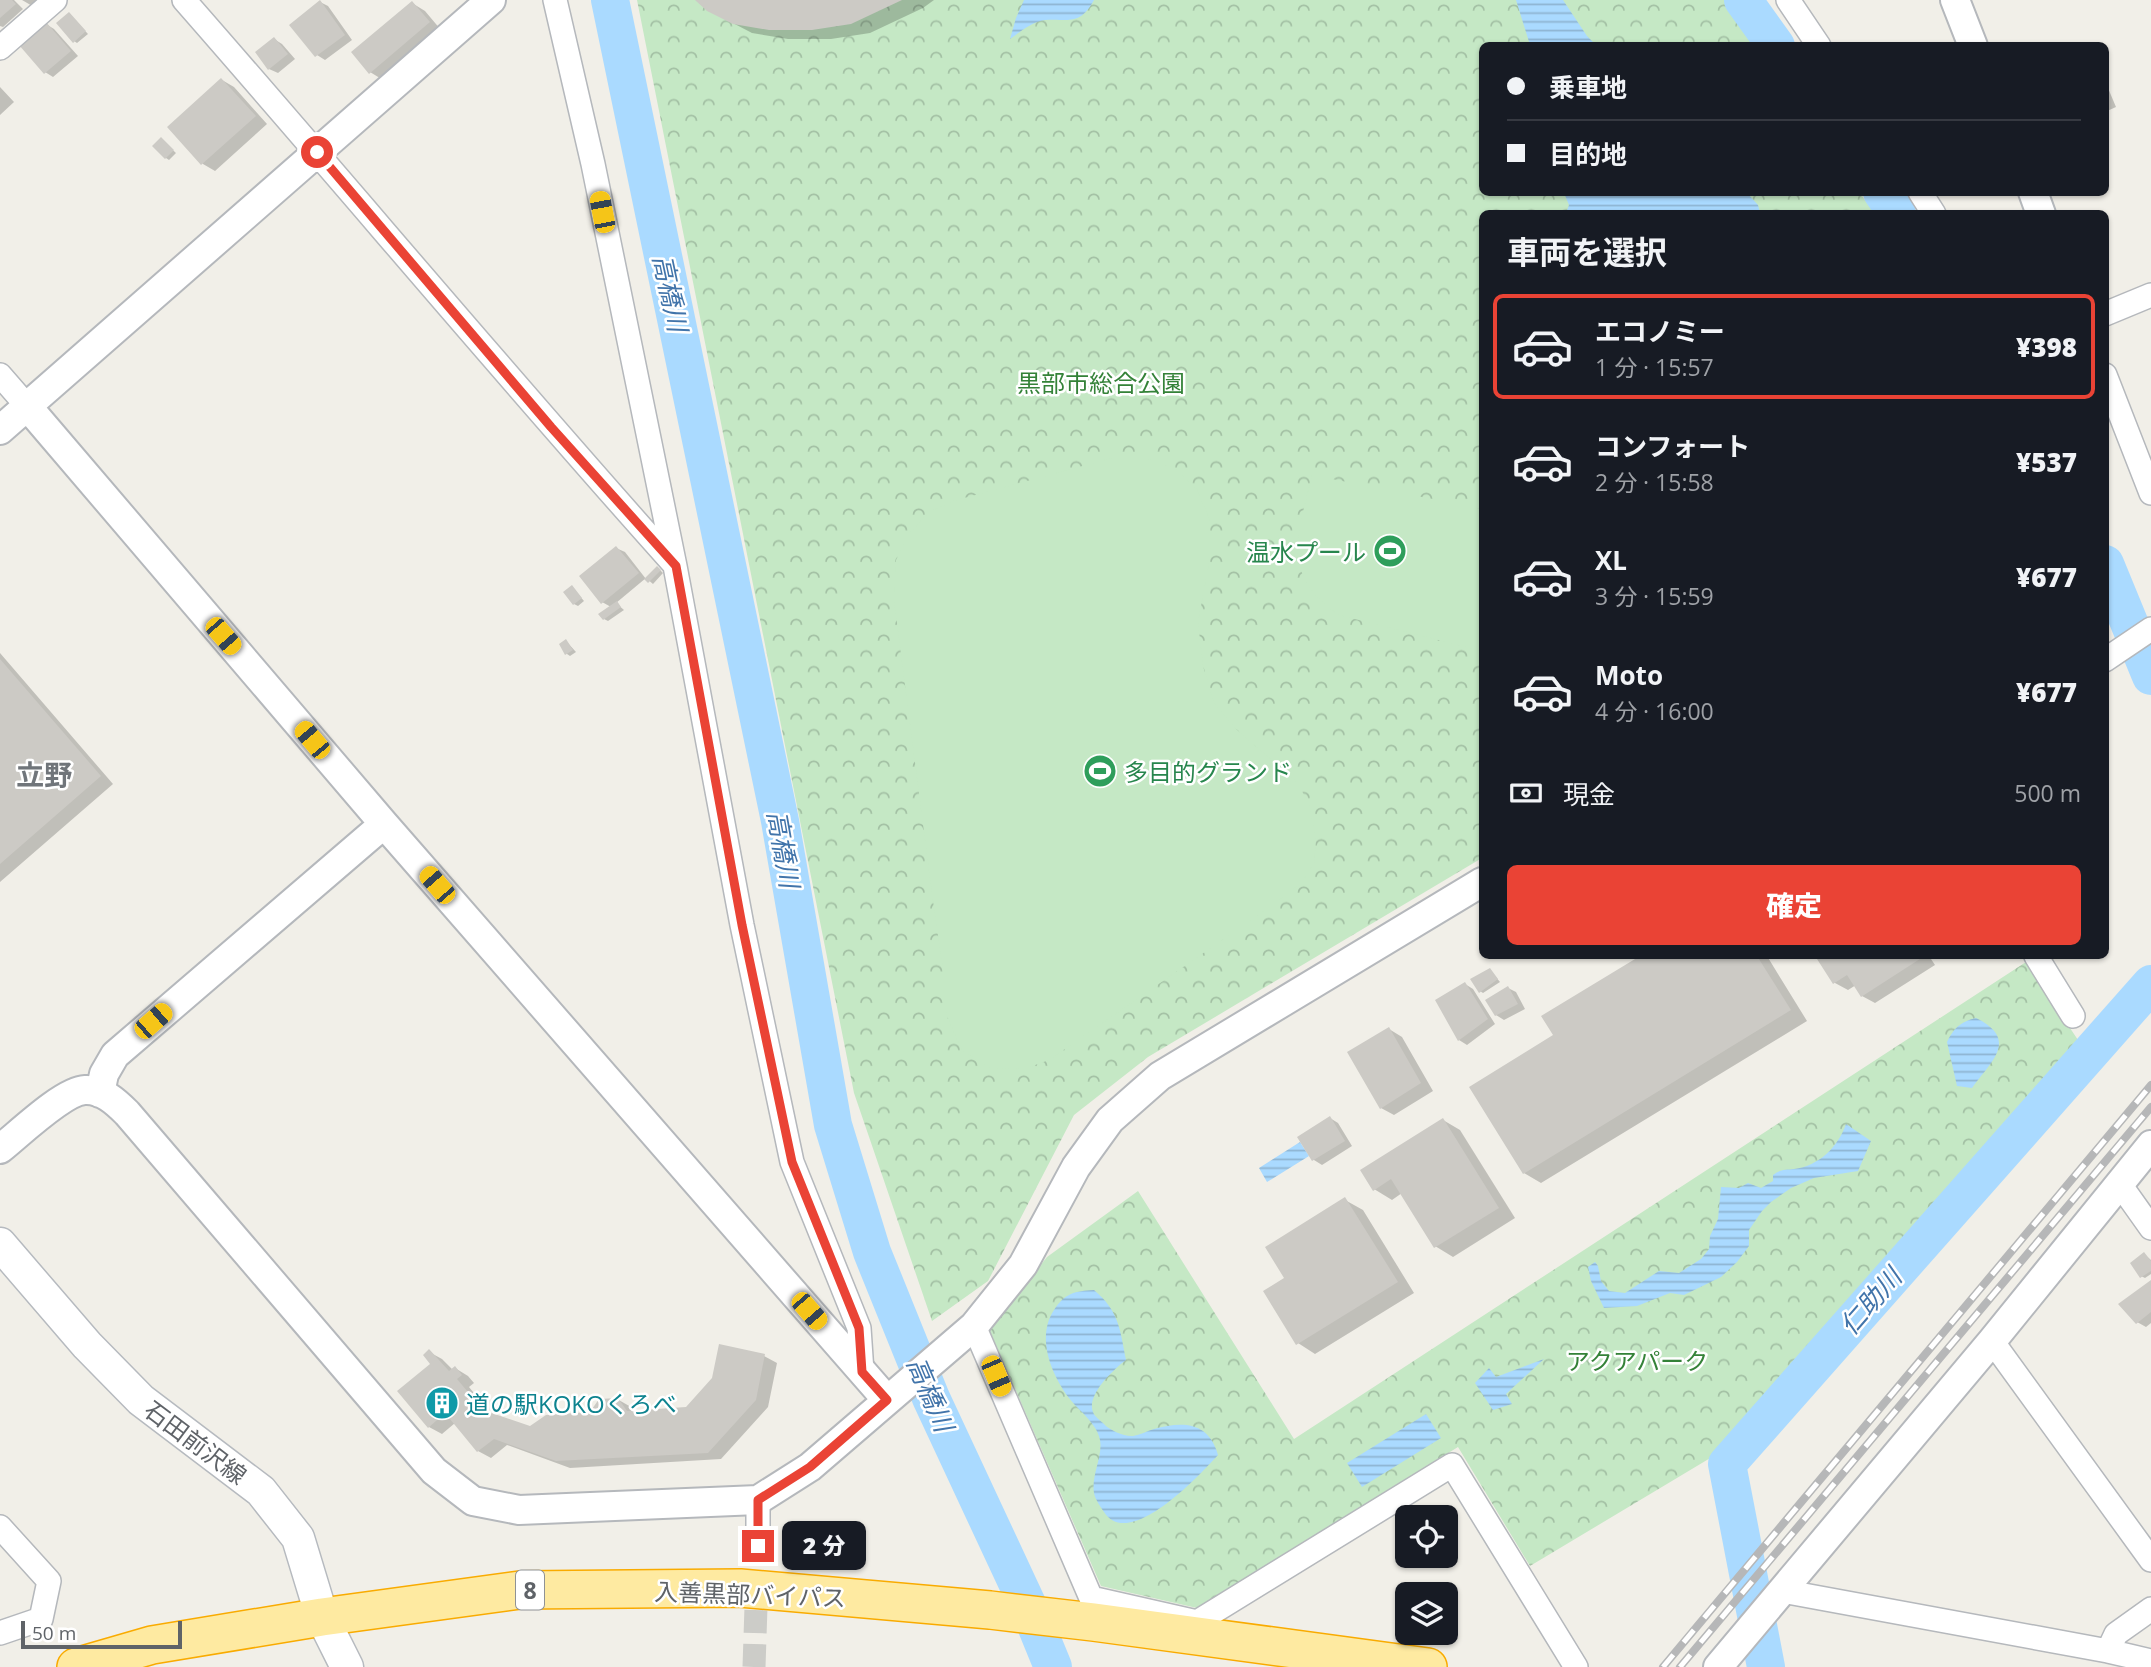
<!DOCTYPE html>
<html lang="ja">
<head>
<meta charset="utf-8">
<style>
  body { margin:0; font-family:"Open Sans","Noto Sans JP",sans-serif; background:#20242c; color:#f1f3f6; height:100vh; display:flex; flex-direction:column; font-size:26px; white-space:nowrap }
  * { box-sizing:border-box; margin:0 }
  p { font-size:23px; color:#9ea1a6 }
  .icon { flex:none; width:38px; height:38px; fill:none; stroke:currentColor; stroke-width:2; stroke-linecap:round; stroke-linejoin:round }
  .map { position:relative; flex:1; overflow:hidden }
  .details { position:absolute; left:1479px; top:210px; width:630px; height:749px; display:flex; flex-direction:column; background:#171b24; border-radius:10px; box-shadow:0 2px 5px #0004 }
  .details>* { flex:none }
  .hud { position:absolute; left:1479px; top:42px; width:630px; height:154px; border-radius:10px; box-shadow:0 2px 5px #0004; display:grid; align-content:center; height:154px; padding:0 28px; background:#171b24 }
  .tools { position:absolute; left:1395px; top:1505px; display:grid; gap:14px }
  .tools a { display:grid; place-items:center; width:63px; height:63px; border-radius:10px; background:#171b24; box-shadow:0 2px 5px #0004; font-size:35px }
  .scale { position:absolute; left:21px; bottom:18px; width:161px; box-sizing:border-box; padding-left:7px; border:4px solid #5f6368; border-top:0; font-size:19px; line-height:24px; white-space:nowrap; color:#5f6368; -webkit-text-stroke:5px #fff; paint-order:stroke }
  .end { position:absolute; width:32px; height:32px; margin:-16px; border:9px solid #ea4335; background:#fff; box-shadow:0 0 0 4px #fff }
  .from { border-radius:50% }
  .bubble { position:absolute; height:49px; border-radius:10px; background:#171b24; box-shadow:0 2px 5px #0004; font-size:23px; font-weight:800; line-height:49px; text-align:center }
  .car { position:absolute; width:21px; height:42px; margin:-21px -10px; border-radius:9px; box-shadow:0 0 5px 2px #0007; background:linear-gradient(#f5c518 24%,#345 0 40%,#f5c518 0 76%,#345 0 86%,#f5c518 0) }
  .hud b { display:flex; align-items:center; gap:24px; height:66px; font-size:26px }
  .hud b+b { border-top:2px solid #363941 }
  .hud i { width:18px; height:18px; background:#f1f3f6 }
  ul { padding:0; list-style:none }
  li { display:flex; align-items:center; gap:21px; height:105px; margin:0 14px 10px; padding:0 14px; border:4px solid transparent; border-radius:10px }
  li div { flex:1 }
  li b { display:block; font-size:26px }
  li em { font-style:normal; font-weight:800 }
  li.on { border-color:#ea4335 }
  li>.icon { width:63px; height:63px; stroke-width:1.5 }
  h2 { padding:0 28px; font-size:32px; line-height:84px }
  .pay { display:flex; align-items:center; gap:18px; height:77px; padding:0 28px; font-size:26px }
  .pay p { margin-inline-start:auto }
  .action { display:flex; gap:14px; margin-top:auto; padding:14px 28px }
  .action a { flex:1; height:80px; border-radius:10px; background:#ea4335; color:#fff; font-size:28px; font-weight:800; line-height:80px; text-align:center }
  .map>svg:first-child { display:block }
  .park { fill:url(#park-crowns) }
  .pitch { fill:#c5e8c5 }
  .water { fill:url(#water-rules) }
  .shadow { fill:#0003 }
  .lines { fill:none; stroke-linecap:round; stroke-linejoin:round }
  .river { stroke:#aadaff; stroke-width:38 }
  .building { fill:#cccac5 }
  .minor-tunnel { stroke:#ccccc8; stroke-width:23; stroke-dasharray:23 11; stroke-linecap:butt }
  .minor-casing { stroke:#b5b8bc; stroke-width:26 }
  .tertiary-casing { stroke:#b5b8bc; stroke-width:32 }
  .secondary-casing { stroke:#b6babf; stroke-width:35 }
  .trunk-casing { stroke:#f9ab00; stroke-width:40 }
  .minor { stroke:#fff; stroke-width:23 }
  .tertiary { stroke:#fff; stroke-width:28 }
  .secondary { stroke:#fff; stroke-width:32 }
  .trunk { stroke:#feeaa1; stroke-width:37 }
  .rail-casing { stroke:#b6b7b8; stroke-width:8 }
  .rail { stroke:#fff; stroke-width:5; stroke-dasharray:16; stroke-linecap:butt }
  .route { stroke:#ea4335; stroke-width:9 }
  .labels { text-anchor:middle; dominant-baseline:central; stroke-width:5; stroke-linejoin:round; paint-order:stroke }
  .shield { fill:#fff; stroke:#8f9295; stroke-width:2 }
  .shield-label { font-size:23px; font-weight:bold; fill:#5f6368 }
  .park-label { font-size:24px; fill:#348238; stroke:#fff }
  .leisure-label { font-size:24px; fill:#27864d; stroke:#fff; text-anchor:end }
  .culture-label { font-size:24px; fill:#0d838f; stroke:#fff; text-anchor:start }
  .street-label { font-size:24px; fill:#5f6368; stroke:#fff }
  .water-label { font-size:26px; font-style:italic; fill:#4174aa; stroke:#fff }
  .quarter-label { font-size:28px; font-weight:bold; fill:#70757a; stroke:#fff }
</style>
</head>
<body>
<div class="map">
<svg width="2151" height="1667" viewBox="0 0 2151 1667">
  <defs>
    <pattern id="park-crowns" width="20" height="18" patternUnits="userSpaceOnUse" patternTransform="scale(1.75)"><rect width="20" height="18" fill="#c5e8c5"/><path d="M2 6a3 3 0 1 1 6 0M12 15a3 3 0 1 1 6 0" fill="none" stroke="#a3c0a4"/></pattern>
    <pattern id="water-rules" width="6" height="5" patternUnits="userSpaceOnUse" patternTransform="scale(1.75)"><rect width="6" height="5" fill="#aadaff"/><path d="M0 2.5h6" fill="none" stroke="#8eb4d2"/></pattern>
  </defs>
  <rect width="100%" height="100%" fill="#f1efe8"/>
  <path class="park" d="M 637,0 L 1725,0 L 1757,45 L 1482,46 L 1482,192 L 1860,193 L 1874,213 L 1482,214 L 1482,858 L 1148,1057 L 1074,1115 L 988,1281 L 932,1321 L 854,1093 Z
    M 2026,962 L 2078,1040 L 1717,1454 L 1530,1566 L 1458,1447 L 1197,1608 L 1101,1586 L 989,1329 L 1047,1257 L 1138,1191 L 1294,1439 Z"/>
  <path class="pitch" d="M 1112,458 L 1145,458 L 1174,468 L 1197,489 L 1210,521 L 1210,558 L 1198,622 L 1203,666 L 1214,703 L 1236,729 L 1298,783 L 1309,805 L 1316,839 L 1314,863 L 1302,882 L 1274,904 L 1049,1060 L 1024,1069 L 991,1068 L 962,1051 L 947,1016 L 943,970 L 932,894 L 894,600 L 896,560 L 908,535 L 929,512 L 953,501 Z
    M 1312,475 L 1482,509 L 1482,651 L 1339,615 C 1279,573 1298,536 1312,475 Z"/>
  <path class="water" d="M 1024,0 L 1094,0 C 1079,27 1069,18 1045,20 C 1032,22 1021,31 1010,39 L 1016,18 Z
    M 1516,0 L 1563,0 L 1587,36 L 1596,45 L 1530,45 Z
    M 1564,193 L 1747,193 L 1758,205 L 1760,213 L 1566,213 L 1569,205 Z
    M 1976,1018 C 2021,1040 1989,1063 1972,1088 L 1957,1086 L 1947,1042 C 1954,1028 1960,1022 1976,1018 Z
    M 1846,1124 L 1871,1141 L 1858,1171 L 1814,1178 L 1791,1188 L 1771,1202 L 1762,1211 L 1749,1230 L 1749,1246 L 1737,1262 L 1721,1277 L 1684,1295 L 1670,1293 L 1637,1306 L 1604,1308 L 1591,1281 L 1588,1267 L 1595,1262 L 1598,1266 L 1601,1281 L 1609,1291 L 1625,1293 L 1659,1271 L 1679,1273 L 1701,1259 L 1709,1249 L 1710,1236 L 1718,1219 L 1721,1187 L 1739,1188 L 1748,1183 L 1761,1188 L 1773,1181 L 1773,1175 C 1781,1169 1785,1170 1794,1169 C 1819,1166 1838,1147 1846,1124 Z
    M 1300,1142 L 1309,1156 L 1267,1182 L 1259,1168 Z
    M 1094,1290 C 1119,1311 1120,1329 1126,1360 C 1114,1369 1086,1395 1093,1412 C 1094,1416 1101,1421 1104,1424 C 1109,1430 1125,1437 1133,1436 C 1140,1435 1147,1431 1154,1429 C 1183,1421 1209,1422 1218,1455 C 1199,1476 1129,1551 1104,1512 C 1100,1506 1095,1499 1094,1493 C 1091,1475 1103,1457 1100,1440 C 1097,1423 1078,1410 1069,1398 C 1051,1374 1036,1337 1054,1310 C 1065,1293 1075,1291 1094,1290 Z
    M 1544,1359 L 1506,1394 L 1512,1404 L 1493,1410 L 1475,1383 L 1489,1368 L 1496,1377 Z
    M 1426,1414 L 1441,1438 L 1362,1487 L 1347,1463 Z"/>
  <path class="shadow" d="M 0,0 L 14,0 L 23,9 L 3,27 L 0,26 Z
    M 22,0 L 43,0 L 34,7 Z
    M 698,0 L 934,0 L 923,8 L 870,33 L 831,39 L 788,39 L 752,33 L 727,20 Z
    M 320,2 L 328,6 L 352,40 L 325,60 L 317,55 Z
    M 412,3 L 425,11 L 441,30 L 383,80 L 370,72 Z
    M 69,14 L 88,34 L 77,43 L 74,41 Z
    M 46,24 L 54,29 L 78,56 L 53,77 L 45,72 Z
    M 274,39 L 282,44 L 295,59 L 278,73 L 269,69 Z
    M 222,80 L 234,87 L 267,124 L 215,171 L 203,164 L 169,127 Z
    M 2105,81 L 2116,107 L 2105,112 Z
    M 0,87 L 14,102 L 0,115 Z
    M 164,142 L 176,153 L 169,160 L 166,158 Z
    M 616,548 L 625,552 L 646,579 L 660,570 L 663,573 L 653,584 L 646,578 L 616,603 L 624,610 L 608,621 L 604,619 L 611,607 L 602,602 Z
    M 572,587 L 584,601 L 578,606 L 574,604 Z
    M 566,641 L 576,652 L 570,656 L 567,654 Z
    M 0,653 L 113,784 L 0,882 Z
    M 1643,956 L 1767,956 L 1807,1021 L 1541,1183 L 1524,1173 L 1556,1036 L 1544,1016 Z
    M 1825,956 L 1929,956 L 1935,965 L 1875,1003 L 1862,996 L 1856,985 L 1848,990 L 1835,983 L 1819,959 Z
    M 1490,970 L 1500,982 L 1483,993 L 1480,991 Z
    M 1465,984 L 1473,989 L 1495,1024 L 1467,1045 L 1459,1040 L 1438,1001 Z
    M 1508,988 L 1516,992 L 1525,1009 L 1504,1020 L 1496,1015 Z
    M 1389,1029 L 1402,1037 L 1433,1091 L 1394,1115 L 1381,1108 Z
    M 1330,1118 L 1338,1123 L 1352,1146 L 1322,1165 L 1314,1160 L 1299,1137 Z
    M 1443,1120 L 1460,1130 L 1515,1218 L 1453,1257 L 1435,1246 L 1402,1193 L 1392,1200 L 1374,1189 Z
    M 1345,1200 L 1363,1210 L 1414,1293 L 1315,1354 L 1298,1343 L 1286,1278 Z
    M 2144,1254 L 2151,1260 L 2151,1274 L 2145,1278 L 2141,1276 Z
    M 2151,1282 L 2151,1323 L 2146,1327 L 2137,1322 Z
    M 429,1352 L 442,1359 L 453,1370 L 455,1368 L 468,1376 L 474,1383 L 469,1387 L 492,1415 L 530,1428 L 591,1414 L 617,1399 L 631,1407 L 634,1412 L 686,1409 L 764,1356 L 777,1363 L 768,1407 L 721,1459 L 570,1468 L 507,1445 L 491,1458 L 478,1451 L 455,1423 L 442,1434 L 429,1427 L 432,1364 Z"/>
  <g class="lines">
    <path class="river" d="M 610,0 L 780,821 L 833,1125 L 872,1252 L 931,1398 L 1028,1606 L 1053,1667
      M 1743,0 L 1776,46
      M 1882,192 L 1897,214
      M 2105,564 L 2151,676
      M 1766,1667 L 1727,1464 L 2151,984"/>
  </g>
  <path class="building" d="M 0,0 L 12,0 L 16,4 L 0,18 Z
    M 320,0 L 345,35 L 315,57 L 289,25 Z
    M 695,0 L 902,0 L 851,24 L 812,30 L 769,30 L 733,24 L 707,11 Z
    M 412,1 L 430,22 L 369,74 L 351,52 Z
    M 69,12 L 86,31 L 73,43 L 56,23 Z
    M 46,22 L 71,51 L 44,74 L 19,45 Z
    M 274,37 L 288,54 L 268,70 L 255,52 Z
    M 221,78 L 256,116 L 201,165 L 167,127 Z
    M 161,137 L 174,150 L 165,159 L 152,146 Z
    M 616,546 L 639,573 L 601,604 L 579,576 Z
    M 657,566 L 661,570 L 648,583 L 644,579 Z
    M 572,585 L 582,598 L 573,605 L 563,592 Z
    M 617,601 L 621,607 L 603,620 L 598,614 Z
    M 566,639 L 573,650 L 565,655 L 559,644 Z
    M 0,659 L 101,776 L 0,864 Z
    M 1640,956 L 1691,956 L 1692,958 L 1696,956 L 1757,956 L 1791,1010 L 1523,1174 L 1469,1087 L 1553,1035 L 1541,1016 Z
    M 1822,956 L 1922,956 L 1923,957 L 1861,997 L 1847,975 L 1833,984 L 1817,959 Z
    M 1490,968 L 1498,979 L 1479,993 L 1470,979 Z
    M 1465,982 L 1488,1019 L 1458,1041 L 1435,1000 Z
    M 1508,986 L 1518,1004 L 1495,1016 L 1485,1000 Z
    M 1389,1027 L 1421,1083 L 1380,1109 L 1347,1052 Z
    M 1330,1116 L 1345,1141 L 1312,1161 L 1297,1137 Z
    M 1443,1118 L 1499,1208 L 1434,1248 L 1391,1179 L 1373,1191 L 1360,1170 Z
    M 1345,1197 L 1398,1282 L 1296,1345 L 1263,1291 L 1284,1278 L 1265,1247 Z
    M 2144,1252 L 2151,1261 L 2151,1271 L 2140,1278 L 2130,1263 Z
    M 2151,1280 L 2151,1312 L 2136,1324 L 2118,1304 Z
    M 719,1344 L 765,1354 L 756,1400 L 708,1453 L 556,1461 L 494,1439 L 477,1452 L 445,1413 L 428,1428 L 397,1391 L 430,1364 L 423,1355 L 429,1349 L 449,1371 L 455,1366 L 462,1375 L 457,1379 L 483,1410 L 530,1426 L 546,1415 L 590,1412 L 599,1399 L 618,1398 L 627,1411 L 686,1407 L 712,1378 Z"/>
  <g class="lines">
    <path class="minor-tunnel" d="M 754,1667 L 758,1546"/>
    <defs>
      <path id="minor" d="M 184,0 C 348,187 507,378 673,563
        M 555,0 L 593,164 L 675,566 L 742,925 L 792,1162 L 859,1328 L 862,1372
        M 1788,0 L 1819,46
        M 0,48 L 55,0
        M 1920,192 L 1934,214
        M 2105,314 L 2151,295
        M 0,375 L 27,406
        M 2105,375 L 2151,493
        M 2105,660 L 2151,629
        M 2036,956 L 2073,1016
        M 2119,1183 L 2151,1228
        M 974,1326 L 1091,1598 L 1197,1622 L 1452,1465 L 1576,1667
        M 1992,1341 L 2151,1560
        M 0,1527 L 49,1581 L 41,1619 L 0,1633
        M 758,1546 L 758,1500
        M 1782,1591 L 2108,1651 L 2116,1634 L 2151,1609
        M 2108,1651 L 2151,1661"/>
      <path id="tertiary" d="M 1955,0 L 1973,46
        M 2033,192 L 2041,214
        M 27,406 L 384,824 L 887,1400
        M 0,430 L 491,0
        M 100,1093 L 104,1074 L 115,1055 L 384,824
        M 0,1149 C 18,1135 63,1091 85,1090 C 102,1089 116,1102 127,1113 L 434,1471 L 473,1501 L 519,1510 L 758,1500 L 810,1467 L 974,1326 L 1023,1265 L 1076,1167 L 1110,1120 L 1160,1076 L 1482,882
        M 1718,1667 L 1992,1341 L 2151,1145"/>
      <path id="secondary" d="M 0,1244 L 87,1345 L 141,1400 L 261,1491 L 298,1538 L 322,1617 L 347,1667"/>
      <path id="trunk" d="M 76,1667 L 152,1645 L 322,1617 L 520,1590 L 740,1588 L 990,1610 L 1093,1622 L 1428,1667"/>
    </defs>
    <use href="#minor" class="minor-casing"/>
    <use href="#tertiary" class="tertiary-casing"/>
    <use href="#secondary" class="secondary-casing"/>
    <use href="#trunk" class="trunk-casing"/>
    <use href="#minor" class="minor"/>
    <use href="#tertiary" class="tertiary"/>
    <use href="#secondary" class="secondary"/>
    <use href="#trunk" class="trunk"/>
    <defs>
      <path id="rail" d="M 1663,1667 L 2151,1085
        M 1680,1667 L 2151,1107"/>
    </defs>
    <use href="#rail" class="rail-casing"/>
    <use href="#rail" class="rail"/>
  </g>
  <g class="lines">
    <path class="route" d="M 317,152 L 551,427 L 676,566 L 742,925 L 792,1162 L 859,1328 L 862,1372 L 887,1400 L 810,1467 L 758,1500 L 758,1546"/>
  </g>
  <defs>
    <symbol id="stadium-disc" viewBox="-11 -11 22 22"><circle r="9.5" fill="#2e9e5b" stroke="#fff"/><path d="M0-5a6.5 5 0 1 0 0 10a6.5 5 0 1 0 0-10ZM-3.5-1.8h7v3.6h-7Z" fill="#fff"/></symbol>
    <symbol id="building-disc" viewBox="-11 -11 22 22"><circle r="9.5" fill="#0f9aa8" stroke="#fff"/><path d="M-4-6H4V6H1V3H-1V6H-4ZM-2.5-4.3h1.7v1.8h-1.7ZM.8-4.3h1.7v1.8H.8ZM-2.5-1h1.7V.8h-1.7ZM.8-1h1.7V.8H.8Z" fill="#fff"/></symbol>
  </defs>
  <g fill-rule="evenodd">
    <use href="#stadium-disc" x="1371" y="532" width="38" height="38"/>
    <use href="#stadium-disc" x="1081" y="752" width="38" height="38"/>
    <use href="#building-disc" x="423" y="1384" width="38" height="38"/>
  </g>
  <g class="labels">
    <rect class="shield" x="516" y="1570.5" width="28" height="39" rx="5"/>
    <g class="shield-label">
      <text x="530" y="1590">8</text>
    </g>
    <g class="park-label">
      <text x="1101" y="382">黒部市総合公園</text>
      <text x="1637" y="1360">アクアパーク</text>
    </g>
    <g class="leisure-label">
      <text x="1366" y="551">温水プール</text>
      <text x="1124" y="771" text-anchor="start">多目的グランド</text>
    </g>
    <g class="culture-label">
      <text x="466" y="1403">道の駅KOKOくろべ</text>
    </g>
    <g class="street-label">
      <text transform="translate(196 1442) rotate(37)">石田前沢線</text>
      <text transform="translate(750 1594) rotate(2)">入善黒部バイパス</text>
    </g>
    <g class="water-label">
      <text transform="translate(671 293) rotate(78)">高橋川</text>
      <text transform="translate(784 849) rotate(80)">高橋川</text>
      <text transform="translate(1870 1301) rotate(-49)">仁助川</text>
      <text transform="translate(931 1394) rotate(67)">高橋川</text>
    </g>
    <g class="quarter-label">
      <text x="44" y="774">立野</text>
    </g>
  </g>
</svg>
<div class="tools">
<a><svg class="icon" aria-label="locate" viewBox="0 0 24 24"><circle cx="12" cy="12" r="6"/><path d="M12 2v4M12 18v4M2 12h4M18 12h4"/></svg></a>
<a><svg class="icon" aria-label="layers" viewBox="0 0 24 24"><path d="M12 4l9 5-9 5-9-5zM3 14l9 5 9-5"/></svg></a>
</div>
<div class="scale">50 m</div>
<i class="end from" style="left:317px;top:152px"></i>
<i class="end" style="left:758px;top:1546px"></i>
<div class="bubble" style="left:782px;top:1521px;width:84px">2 分</div>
<i class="car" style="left:602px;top:212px;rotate:349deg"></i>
<i class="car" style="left:223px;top:636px;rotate:139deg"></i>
<i class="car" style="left:312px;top:740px;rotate:320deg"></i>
<i class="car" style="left:437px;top:885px;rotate:319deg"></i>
<i class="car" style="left:153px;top:1021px;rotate:49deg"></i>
<i class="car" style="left:809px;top:1311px;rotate:139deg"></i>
<i class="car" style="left:996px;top:1376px;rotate:157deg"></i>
<div class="hud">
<b><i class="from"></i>乗車地</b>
<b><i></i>目的地</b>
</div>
<section class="details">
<h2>車両を選択</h2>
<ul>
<li class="on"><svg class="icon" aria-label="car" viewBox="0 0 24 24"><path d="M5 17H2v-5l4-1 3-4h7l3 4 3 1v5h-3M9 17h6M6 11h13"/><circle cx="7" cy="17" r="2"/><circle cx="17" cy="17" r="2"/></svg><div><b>エコノミー</b><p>1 分 · 15:57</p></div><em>¥398</em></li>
<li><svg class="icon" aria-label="car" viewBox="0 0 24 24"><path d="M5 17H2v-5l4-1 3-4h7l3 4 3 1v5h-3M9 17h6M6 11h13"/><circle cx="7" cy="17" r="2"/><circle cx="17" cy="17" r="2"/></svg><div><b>コンフォート</b><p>2 分 · 15:58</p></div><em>¥537</em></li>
<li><svg class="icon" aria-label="car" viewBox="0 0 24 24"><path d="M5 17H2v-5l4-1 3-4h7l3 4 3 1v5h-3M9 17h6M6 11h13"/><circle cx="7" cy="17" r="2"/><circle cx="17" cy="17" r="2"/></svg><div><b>XL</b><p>3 分 · 15:59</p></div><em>¥677</em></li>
<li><svg class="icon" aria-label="car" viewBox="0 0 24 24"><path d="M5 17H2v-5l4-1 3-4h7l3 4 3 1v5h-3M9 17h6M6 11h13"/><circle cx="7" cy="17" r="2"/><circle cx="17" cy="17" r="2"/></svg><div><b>Moto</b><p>4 分 · 16:00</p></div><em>¥677</em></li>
</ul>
<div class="pay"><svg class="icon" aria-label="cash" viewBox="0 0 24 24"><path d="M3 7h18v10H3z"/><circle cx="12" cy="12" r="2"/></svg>現金<p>500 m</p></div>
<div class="action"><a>確定</a></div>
</section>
</div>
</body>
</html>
